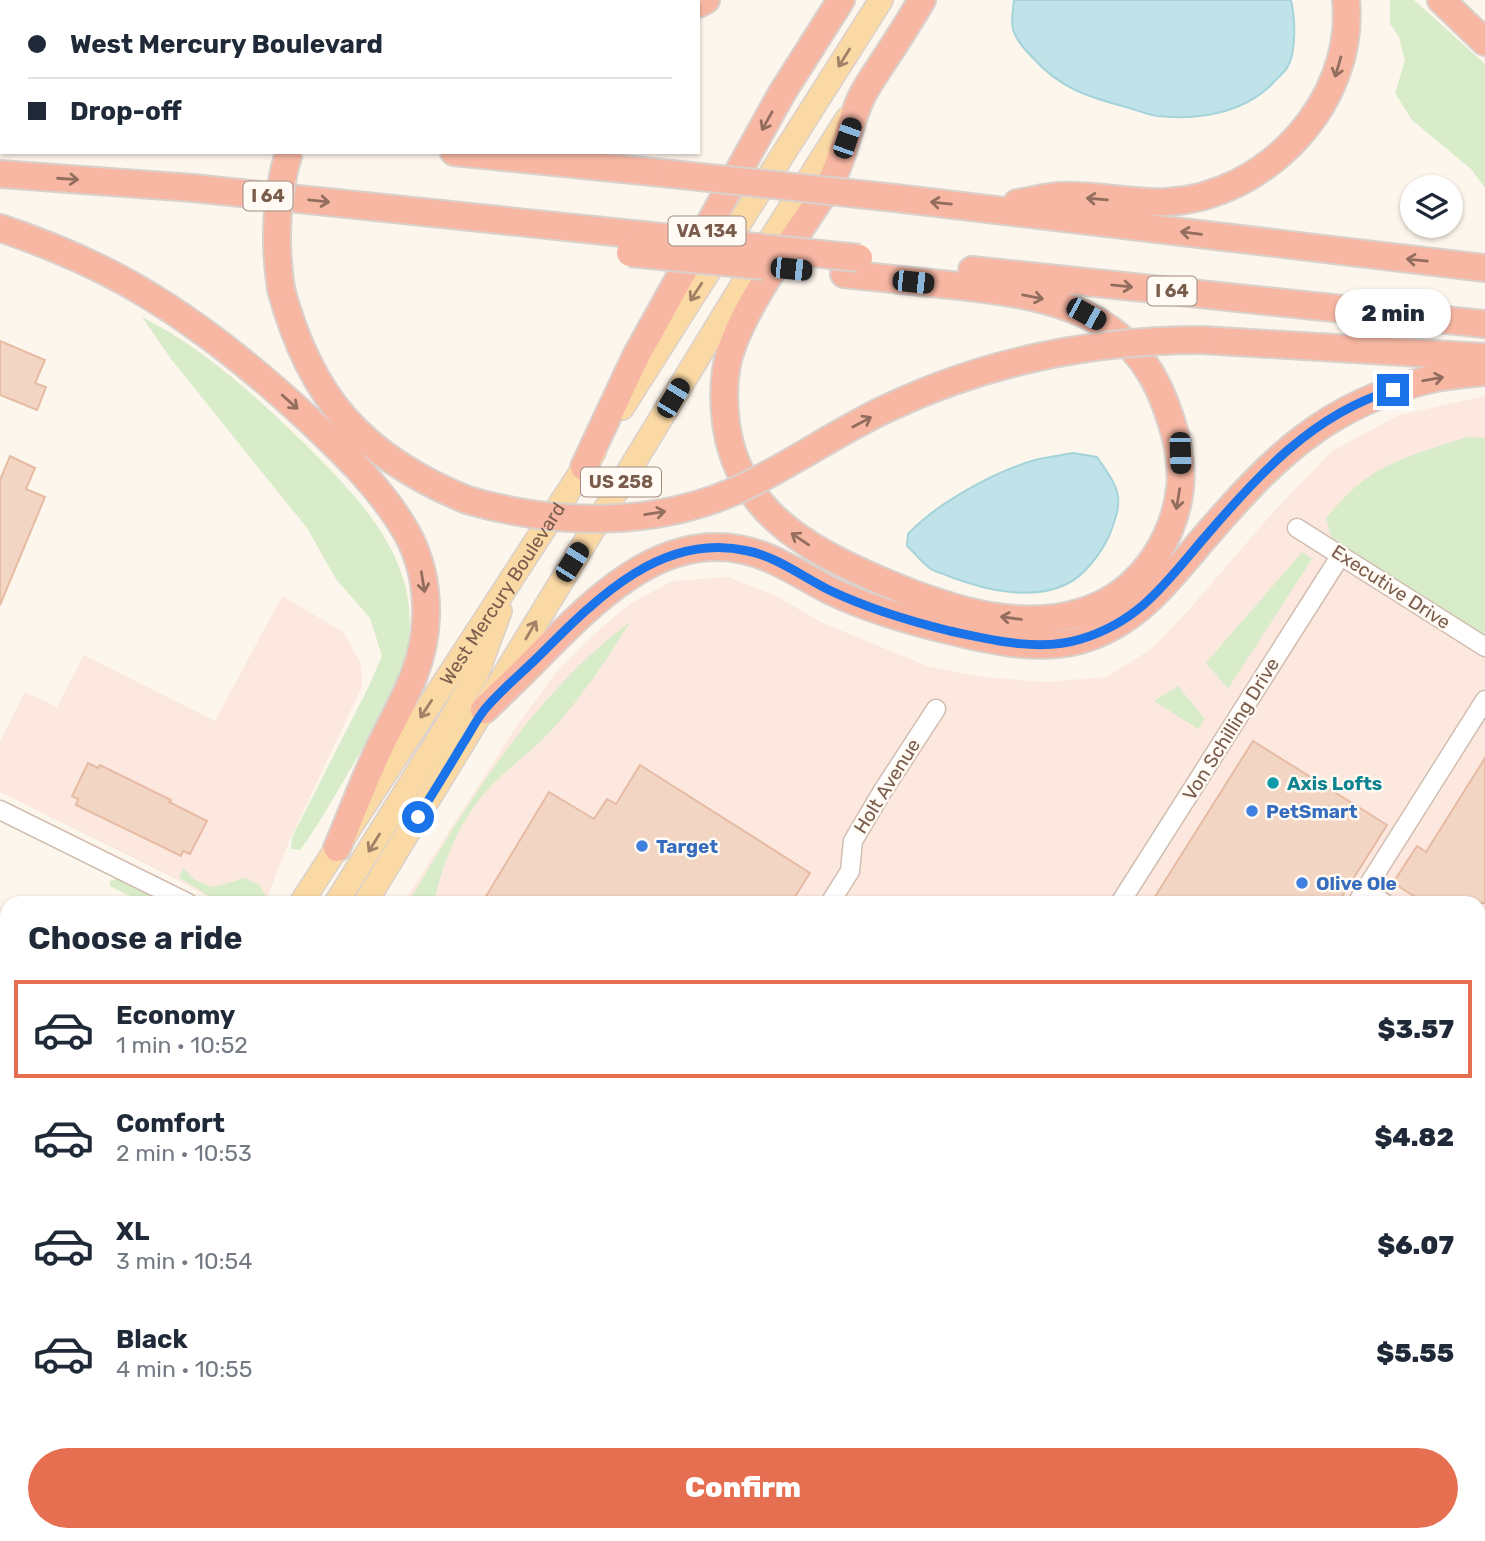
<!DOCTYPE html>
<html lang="en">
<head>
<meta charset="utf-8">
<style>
  body { margin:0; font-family:Rubik,sans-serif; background:#f6f6f7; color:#1f2937; height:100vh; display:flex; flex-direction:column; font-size:26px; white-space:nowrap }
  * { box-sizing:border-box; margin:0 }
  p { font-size:23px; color:#747a83 }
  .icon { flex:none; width:38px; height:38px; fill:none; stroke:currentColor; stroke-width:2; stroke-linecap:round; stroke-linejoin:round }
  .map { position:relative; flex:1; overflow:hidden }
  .drawer { position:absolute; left:0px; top:896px; width:1486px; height:646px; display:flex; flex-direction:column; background:#fff; border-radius:21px 21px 0 0; box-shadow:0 2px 5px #0004 }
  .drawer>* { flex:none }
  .banner { position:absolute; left:0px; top:0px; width:700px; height:154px; box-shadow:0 2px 5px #0004; display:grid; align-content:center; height:154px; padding:0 28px; background:#fff }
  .buttons { position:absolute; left:1400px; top:175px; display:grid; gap:14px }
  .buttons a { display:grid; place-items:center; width:63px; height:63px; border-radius:50%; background:#fff; box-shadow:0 2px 5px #0004; font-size:35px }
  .end { position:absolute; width:32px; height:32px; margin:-16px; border:9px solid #1a73e8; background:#fff; box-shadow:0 0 0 4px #fff }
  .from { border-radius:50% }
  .bubble { position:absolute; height:49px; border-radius:24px; background:#fff; box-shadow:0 2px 5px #0004; font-size:23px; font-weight:800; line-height:49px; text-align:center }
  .car { position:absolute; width:21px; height:42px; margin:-21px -10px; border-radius:9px; box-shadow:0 0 5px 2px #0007; background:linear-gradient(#222 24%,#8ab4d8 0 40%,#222 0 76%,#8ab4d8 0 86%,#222 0) }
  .banner b { display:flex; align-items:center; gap:24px; height:66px; font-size:26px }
  .banner b+b { border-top:2px solid #e0e1e3 }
  .banner i { width:18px; height:18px; background:#1f2937 }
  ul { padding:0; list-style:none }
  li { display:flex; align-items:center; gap:21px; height:98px; margin:0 14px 10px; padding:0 14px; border:4px solid transparent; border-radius:0px }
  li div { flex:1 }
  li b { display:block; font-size:26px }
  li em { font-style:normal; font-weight:800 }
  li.on { border-color:#e76f51 }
  li>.icon { width:63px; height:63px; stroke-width:1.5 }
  h2 { padding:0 28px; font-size:32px; line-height:84px }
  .primary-button { display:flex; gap:14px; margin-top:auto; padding:14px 28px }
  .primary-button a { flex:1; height:80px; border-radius:42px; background:#e76f51; color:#fff; font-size:28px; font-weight:800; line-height:80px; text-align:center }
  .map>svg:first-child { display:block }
  .commercial { fill:#fde8e0 }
  .green { fill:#d8ecc9 }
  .water { fill:#bfe3e8; stroke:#a5d3da; stroke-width:2 }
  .building { fill:#f3d5c3; stroke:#e6bba3; stroke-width:2 }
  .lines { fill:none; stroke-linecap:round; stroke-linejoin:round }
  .minor-casing { stroke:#d1beb0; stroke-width:21 }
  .major-casing { stroke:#dad1cd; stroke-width:26 }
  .highway-casing { stroke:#dad1cd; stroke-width:30 }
  .minor { stroke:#fff; stroke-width:18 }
  .major { stroke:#fbd9a5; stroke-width:23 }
  .highway { stroke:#f7b7a3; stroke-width:26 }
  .highway-bridge-casing { stroke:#dad1cd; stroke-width:30; stroke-linecap:butt }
  .highway-bridge { stroke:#f7b7a3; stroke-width:26 }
  .oneway { stroke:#a18267 }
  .oneway2 { stroke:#936e5e }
  .route { stroke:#1a73e8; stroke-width:9 }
  .culture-dot { fill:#0f9aa8; stroke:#fffaf3; stroke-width:2.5 }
  .shop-dot { fill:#3f7fe0; stroke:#fffaf3; stroke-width:2.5 }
  .labels { text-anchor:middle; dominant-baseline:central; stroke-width:5; stroke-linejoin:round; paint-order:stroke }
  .shield { fill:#fffaf3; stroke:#a28b7f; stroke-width:2 }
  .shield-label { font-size:18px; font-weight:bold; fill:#7a5c4d }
  .street-label { font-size:19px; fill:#7a5c4d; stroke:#fffaf3 }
  .culture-label { font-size:19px; font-weight:bold; fill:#0d838f; stroke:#fffaf3; text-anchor:start }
  .shop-label { font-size:19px; font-weight:bold; fill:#366cbe; stroke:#fffaf3; text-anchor:start }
</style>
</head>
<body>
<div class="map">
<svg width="1485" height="1541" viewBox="0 0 1485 1541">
  <rect width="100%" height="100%" fill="#fdf6ec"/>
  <path class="commercial" d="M 1485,396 L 1485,1541 L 684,1541 L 674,1535 L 1479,1535 L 1479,903 L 403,903 L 516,727 L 557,671 L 600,629 L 631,603 L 673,581 L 728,577 L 772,594 L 825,624 L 930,667 L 983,677 L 1045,682 L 1106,677 L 1150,650 L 1186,613 L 1276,509 L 1332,451 L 1399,415 Z
    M 282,596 L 343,632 L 361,663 L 362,687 L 290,839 L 265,903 L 218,903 L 180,881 L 0,792 L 0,742 L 25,692 L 57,707 L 84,655 L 215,721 Z"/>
  <path class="green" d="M 1390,0 L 1414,0 L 1485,64 L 1485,188 L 1471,169 L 1412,120 L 1395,93 L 1405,61 L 1399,37 L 1390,24 Z
    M 142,317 C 203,348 256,396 305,444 C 364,503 428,568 405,659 C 398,690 379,719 364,746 C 343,781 324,817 300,850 L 291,849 L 292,837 L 368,688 L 382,656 L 370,618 L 336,579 L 307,528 L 171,359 Z
    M 1467,437 L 1485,438 L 1485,636 L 1331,537 L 1326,518 C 1339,503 1353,487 1370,476 C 1398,457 1435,448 1467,437 Z
    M 1302,552 L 1312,559 L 1228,689 L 1206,663 Z
    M 630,622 C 604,664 578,703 544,738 C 529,753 511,766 496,781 C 462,814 444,857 434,903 L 408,903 C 468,802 534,693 630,622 Z
    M 1178,686 L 1205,719 L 1198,729 L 1154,701 Z
    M 183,868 L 195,880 L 213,887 L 246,878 L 259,885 L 266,896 L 260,898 L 261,903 L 221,903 L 179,878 Z
    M 116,879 L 121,880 L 167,903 L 135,903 L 136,899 L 110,886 L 110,881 Z"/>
  <path class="water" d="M 1014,0 L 1291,0 C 1295,18 1297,52 1287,68 C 1283,74 1276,79 1272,84 C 1242,114 1197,120 1157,116 C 1146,114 1136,110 1126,107 C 1088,97 1060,88 1033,58 C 1026,51 1017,41 1014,32 C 1010,23 1013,10 1014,0 Z
    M 1073,453 L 1097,457 C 1120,490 1125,497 1109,536 C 1101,553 1085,575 1067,584 C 1032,601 985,590 951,577 C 944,574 936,572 931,569 C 922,563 915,553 907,546 L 908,534 C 937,503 994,472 1035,460 C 1047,457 1061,455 1073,453 Z"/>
  <path class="building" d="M 0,341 L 45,360 L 35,383 L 46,387 L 37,410 L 0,395 Z
    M 10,456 L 35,468 L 26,489 L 45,497 L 0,605 L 0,480 Z
    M 1253,741 L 1387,825 L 1338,903 L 1151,903 Z
    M 1485,758 L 1485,903 L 1425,903 L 1393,883 L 1417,846 L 1426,852 Z
    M 88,763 L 98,768 L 100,765 L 171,800 L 169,802 L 207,821 L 190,854 L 183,851 L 181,856 L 76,805 L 78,799 L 72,796 Z
    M 640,765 L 810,873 L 791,903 L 482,903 L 549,792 L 594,819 L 607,799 L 616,804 Z"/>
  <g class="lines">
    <defs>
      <path id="minor" d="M 1297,528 L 1485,647
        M 0,810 L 188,903
        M 1365,891 L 1384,903
        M 830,903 L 850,871 L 853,841 L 882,792 L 936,709
        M 1120,903 L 1341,555
        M 1357,903 L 1485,700
        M 1479,963 L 1485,967
        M 1479,989 L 1485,979
        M 1479,1262 L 1485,1252
        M 0,1264 L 7,1267
        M 0,1294 L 7,1297
        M 1479,1479 L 1485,1483
        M 564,1535 L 574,1541
        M 640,1535 L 649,1541
        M 757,1541 L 761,1535
        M 1129,1541 L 1133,1535"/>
      <g id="major">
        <path d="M 622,408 L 881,0"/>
        <path id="s1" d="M 301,903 L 594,452"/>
        <path d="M 336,903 L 449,722 L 477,673 L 500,611"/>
        <path d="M 365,903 L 760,256 L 847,119"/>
        <path d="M 0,1373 L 7,1361"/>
        <path d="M 0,1479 L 7,1467"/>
      </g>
      <path id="highway" d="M 1441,0 L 1485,42
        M 397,2 L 400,0
        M 698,4 L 706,0
        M 0,98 L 2,98
        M 454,152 L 672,174
        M 0,174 L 193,188 L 642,235
        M 895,198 L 1485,268
        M 1017,203 C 1031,201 1045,197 1059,196 C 1095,194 1131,204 1166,202 C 1267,197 1356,101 1346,0
        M 0,228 C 42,242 83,259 122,280 C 190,317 251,366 308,419 C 345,454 383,490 408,535 C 421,560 427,589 426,617 C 425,662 405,697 385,736 C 367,771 353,811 337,848
        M 972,270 L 1485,324
        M 844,274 C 883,278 921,282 960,286 C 1049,296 1132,310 1166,406 C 1176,433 1183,460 1180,489 C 1174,537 1145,584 1100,605 C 1030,637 950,610 884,582 C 804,548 732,508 725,413 C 723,389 724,366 733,344 C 753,291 798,235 829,185 C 844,159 848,126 861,98 C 866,87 874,76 881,65 C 895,44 909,22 922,0
        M 281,289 C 310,398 362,457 467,500
        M 1202,340 L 1485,357
        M 584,467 L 636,356 L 782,93 L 841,0
        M 484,710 C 504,691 524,672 543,652 C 602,592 675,520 766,557 C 788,566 808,579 829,590 C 868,609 910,621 952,631 C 992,641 1039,651 1080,640 C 1138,623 1168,580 1205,537 C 1271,460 1325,405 1427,380 C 1445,375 1466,374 1485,372"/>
    </defs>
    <use href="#minor" class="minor-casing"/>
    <use href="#major" class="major-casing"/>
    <use href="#highway" class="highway-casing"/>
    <use href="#minor" class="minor"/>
    <use href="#major" class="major"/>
    <use href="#highway" class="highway"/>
    <defs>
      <path id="highway-bridge" d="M 672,174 L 895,198
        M 642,235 L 859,258
        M 630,253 L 764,266
        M 281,289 C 274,242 275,198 289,152
        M 467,500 C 558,526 659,528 746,486 C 795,462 840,430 890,407 C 988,361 1094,340 1202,340"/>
    </defs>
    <use href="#highway-bridge" class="highway-bridge-casing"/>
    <use href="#highway-bridge" class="highway-bridge"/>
  </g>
  <defs><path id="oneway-shaft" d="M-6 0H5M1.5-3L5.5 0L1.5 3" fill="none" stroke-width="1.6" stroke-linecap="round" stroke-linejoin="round" transform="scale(1.75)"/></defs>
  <g class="oneway">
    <use href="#oneway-shaft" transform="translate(844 58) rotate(122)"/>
    <use href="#oneway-shaft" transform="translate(696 292) rotate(123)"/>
    <use href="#oneway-shaft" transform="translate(531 630) rotate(-60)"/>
    <use href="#oneway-shaft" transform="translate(426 709) rotate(123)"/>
    <use href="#oneway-shaft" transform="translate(374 843) rotate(122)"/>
  </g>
  <g class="oneway2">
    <use href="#oneway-shaft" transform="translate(1338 67) rotate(106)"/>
    <use href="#oneway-shaft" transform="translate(767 121) rotate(119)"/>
    <use href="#oneway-shaft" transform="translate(68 179) rotate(4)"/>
    <use href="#oneway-shaft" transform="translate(1097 199) rotate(-175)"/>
    <use href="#oneway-shaft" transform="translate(319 201) rotate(6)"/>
    <use href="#oneway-shaft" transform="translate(941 203) rotate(-174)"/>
    <use href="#oneway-shaft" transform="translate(1191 233) rotate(-173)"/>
    <use href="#oneway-shaft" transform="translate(1417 260) rotate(-174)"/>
    <use href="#oneway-shaft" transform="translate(1122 286) rotate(6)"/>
    <use href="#oneway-shaft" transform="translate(1033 297) rotate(11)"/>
    <use href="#oneway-shaft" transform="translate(1433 379) rotate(-10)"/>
    <use href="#oneway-shaft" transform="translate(290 402) rotate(42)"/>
    <use href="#oneway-shaft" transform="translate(862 422) rotate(-28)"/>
    <use href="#oneway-shaft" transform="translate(1178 499) rotate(99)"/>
    <use href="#oneway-shaft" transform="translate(655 513) rotate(-9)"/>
    <use href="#oneway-shaft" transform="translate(800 539) rotate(-146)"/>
    <use href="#oneway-shaft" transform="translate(423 582) rotate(81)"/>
    <use href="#oneway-shaft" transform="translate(1011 618) rotate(-172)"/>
  </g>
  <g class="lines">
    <path class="route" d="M 418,817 C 433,793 448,769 462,745 C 470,733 476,720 485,709 C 502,689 523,672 541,654 C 596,599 662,531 748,551 C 777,557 803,577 829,590 C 867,608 909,621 950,631 C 991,640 1040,652 1081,639 C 1141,621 1167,581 1205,537 C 1258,475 1313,414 1393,390"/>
  </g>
  <circle class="culture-dot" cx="1273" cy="783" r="7"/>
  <g class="shop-dot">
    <circle cx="1252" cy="811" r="7"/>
    <circle cx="642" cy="846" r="7"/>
    <circle cx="1302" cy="883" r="7"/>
  </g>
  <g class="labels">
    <g class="shield">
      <rect x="243.5" y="181.5" width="49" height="29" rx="5"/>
      <rect x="668.5" y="216.5" width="77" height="29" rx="5"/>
      <rect x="1147.5" y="276.5" width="49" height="29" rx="5"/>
      <rect x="581" y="467.5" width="80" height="29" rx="5"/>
    </g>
    <g class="shield-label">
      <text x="268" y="196">I 64</text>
      <text x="707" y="231">VA 134</text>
      <text x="1172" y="291">I 64</text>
      <text x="621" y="482">US 258</text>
    </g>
    <g class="street-label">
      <text transform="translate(1391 587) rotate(33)">Executive Drive</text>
      <text stroke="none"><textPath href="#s1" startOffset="369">West Mercury Boulevard</textPath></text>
      <text transform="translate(1231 729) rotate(-58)">Von Schilling Drive</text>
      <text transform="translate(887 786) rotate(-58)">Holt Avenue</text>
    </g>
    <g class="culture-label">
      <text x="1287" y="783">Axis Lofts</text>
    </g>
    <g class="shop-label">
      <text x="1266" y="811">PetSmart</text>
      <text x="656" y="846">Target</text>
      <text x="1316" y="883">Olive Ole</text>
    </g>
  </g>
</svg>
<div class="buttons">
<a><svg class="icon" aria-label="layers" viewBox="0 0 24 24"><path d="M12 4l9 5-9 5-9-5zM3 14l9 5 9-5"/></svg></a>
</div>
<i class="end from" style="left:418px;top:817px"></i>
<i class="end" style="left:1393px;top:390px"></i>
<div class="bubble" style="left:1335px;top:289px;width:116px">2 min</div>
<i class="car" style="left:847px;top:138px;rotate:19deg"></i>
<i class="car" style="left:791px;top:269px;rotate:96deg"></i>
<i class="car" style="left:913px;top:282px;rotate:96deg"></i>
<i class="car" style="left:1086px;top:314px;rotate:119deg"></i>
<i class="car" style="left:673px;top:398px;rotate:31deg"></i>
<i class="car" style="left:1180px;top:453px;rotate:178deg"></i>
<i class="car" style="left:572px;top:562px;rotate:32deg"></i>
<div class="banner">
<b><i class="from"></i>West Mercury Boulevard</b>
<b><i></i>Drop-off</b>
</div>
<section class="drawer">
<h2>Choose a ride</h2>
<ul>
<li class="on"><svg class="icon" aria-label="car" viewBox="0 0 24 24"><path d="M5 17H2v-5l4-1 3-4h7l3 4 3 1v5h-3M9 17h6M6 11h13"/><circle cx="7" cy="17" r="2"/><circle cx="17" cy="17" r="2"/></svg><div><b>Economy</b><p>1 min · 10:52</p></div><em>$3.57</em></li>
<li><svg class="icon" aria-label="car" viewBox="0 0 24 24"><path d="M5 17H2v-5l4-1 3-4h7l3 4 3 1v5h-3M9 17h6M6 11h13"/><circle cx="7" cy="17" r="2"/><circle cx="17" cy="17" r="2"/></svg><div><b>Comfort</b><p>2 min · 10:53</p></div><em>$4.82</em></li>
<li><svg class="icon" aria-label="car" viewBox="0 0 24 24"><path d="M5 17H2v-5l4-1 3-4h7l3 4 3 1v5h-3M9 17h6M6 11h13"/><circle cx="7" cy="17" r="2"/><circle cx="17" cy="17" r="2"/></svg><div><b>XL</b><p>3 min · 10:54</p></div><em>$6.07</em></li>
<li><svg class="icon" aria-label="car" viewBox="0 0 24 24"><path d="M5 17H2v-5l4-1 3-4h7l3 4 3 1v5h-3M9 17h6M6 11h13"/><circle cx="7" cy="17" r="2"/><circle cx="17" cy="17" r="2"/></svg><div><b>Black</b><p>4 min · 10:55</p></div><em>$5.55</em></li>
</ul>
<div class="primary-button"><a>Confirm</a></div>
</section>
</div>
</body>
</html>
